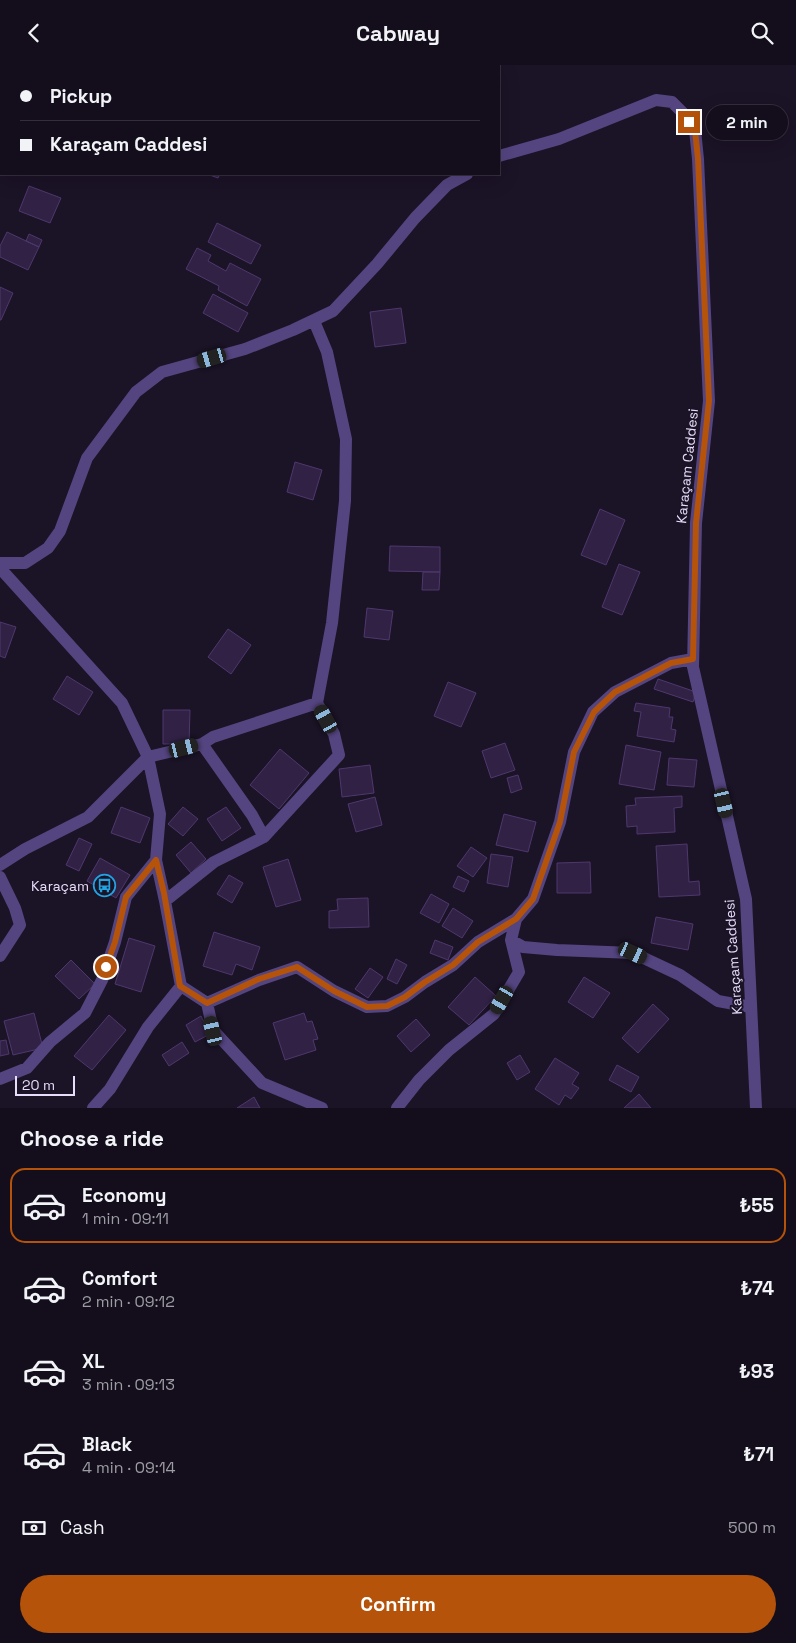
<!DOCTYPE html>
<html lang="en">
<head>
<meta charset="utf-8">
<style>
  body { margin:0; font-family:"Space Grotesk",sans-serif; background:#211c29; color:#f1f3f6; height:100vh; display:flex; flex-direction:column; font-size:19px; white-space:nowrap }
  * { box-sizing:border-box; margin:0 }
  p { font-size:16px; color:#9d9ca3 }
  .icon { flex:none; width:28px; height:28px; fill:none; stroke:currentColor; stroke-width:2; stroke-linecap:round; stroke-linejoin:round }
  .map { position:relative; height:1043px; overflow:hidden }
  .details { display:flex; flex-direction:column; background:#140e1c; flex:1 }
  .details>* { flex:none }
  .banner { position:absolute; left:0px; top:0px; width:500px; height:110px; box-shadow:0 5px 20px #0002,0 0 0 1px #332e3b; display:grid; align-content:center; height:110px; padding:0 20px; background:#140e1c }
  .scale { position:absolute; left:15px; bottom:12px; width:60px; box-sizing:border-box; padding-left:5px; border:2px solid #e7ddfb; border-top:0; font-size:14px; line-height:18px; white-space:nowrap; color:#e7ddfb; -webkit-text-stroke:4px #1b1326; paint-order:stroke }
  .end { position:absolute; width:22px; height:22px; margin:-11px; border:6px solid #b45309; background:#fff; box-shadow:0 0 0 2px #fff }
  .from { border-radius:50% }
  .bubble { position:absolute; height:35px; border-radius:18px; background:#140e1c; box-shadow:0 5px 20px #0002,0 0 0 1px #332e3b; font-size:16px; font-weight:700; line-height:35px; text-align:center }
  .car { position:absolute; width:15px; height:30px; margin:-15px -8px; border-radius:6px; box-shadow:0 0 4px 1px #0007; background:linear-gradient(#222 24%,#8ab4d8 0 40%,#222 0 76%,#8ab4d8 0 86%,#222 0) }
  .banner b { display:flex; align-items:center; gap:18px; height:48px; font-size:19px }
  .banner b+b { border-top:1px solid #332e3b }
  .banner i { width:12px; height:12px; background:#f1f3f6 }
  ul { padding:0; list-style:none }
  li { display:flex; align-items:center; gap:15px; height:75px; margin:0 10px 8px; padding:0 10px; border:2px solid transparent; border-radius:15px }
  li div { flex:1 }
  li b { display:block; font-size:19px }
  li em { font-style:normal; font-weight:700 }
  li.active { border-color:#b45309 }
  li>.icon { width:45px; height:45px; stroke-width:1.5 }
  h2 { padding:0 20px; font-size:22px; line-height:60px }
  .pay { display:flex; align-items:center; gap:12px; height:55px; padding:0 20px; font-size:19px }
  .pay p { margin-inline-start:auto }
  .action { display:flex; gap:10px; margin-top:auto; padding:10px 20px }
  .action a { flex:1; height:58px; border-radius:30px; background:#b45309; color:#fff; font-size:20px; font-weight:700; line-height:58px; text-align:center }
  header { display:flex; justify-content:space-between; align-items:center; height:65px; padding:0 20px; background:#140e1c; font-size:22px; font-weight:700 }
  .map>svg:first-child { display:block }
  .building { fill:#312245; stroke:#4e376e }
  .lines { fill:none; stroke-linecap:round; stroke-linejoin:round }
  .minor { stroke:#54447f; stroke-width:12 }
  .route { stroke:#b45309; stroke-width:6 }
  .labels { text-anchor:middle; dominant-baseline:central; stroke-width:4; stroke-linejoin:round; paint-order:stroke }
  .street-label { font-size:14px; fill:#e7ddfb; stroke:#1b1326 }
  .poi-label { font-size:14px; fill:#e7ddfb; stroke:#1b1326; text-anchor:end }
</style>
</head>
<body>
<header><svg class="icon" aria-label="back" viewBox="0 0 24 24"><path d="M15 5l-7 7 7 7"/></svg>Cabway<svg class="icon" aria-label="search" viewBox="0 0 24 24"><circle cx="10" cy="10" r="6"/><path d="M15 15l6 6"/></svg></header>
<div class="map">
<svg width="796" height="1043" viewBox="0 0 796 1043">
  <rect width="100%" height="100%" fill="#1b1326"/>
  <path class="building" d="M 207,109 L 220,109 L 218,113 Z
    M 29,121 L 61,133 L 50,158 L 19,146 Z
    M 217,158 L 261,180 L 251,199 L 208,177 Z
    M 7,167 L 39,182 L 28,205 L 0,192 L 0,181 Z
    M 29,169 L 42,175 L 39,182 L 26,176 Z
    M 197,183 L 211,190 L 208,196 L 226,206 L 230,198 L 261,214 L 247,241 L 218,225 L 219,221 L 186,204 Z
    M 0,222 L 13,228 L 1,255 L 0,255 Z
    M 213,229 L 248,248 L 238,267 L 203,248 Z
    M 401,243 L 406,278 L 375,282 L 370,247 Z
    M 295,397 L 322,405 L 313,435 L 287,427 Z
    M 600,444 L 625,455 L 606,500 L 581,490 Z
    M 390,481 L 440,482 L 440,507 L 389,506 Z
    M 619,499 L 640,507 L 622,550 L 602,542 Z
    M 423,507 L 440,507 L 439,525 L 422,525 Z
    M 367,543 L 393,546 L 389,575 L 364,572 Z
    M 0,557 L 16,562 L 5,593 L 0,591 Z
    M 228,564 L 251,580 L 231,609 L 208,592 Z
    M 67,611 L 93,627 L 79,650 L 53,634 Z
    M 658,614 L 696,627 L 693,637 L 654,624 Z
    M 448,617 L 476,628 L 461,662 L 434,651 Z
    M 636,638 L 670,643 L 669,652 L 673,652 L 671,664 L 676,665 L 674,677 L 637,671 L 641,647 L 634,646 Z
    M 163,645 L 190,645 L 189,679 L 163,679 Z
    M 505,678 L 515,705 L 491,713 L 482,686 Z
    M 626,680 L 661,687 L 654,725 L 619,719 Z
    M 280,684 L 309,708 L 279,744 L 250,720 Z
    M 669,693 L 697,695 L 694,722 L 667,720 Z
    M 370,700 L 374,728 L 342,732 L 339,704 Z
    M 518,710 L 522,724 L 511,728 L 507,713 Z
    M 682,731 L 682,742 L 674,743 L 675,767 L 637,769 L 637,761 L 627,762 L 626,741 L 636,740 L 635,733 Z
    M 375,732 L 382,760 L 356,767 L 348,739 Z
    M 121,742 L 150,753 L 140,778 L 111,768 Z
    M 183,742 L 198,754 L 183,771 L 168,759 Z
    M 226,742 L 241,763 L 222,776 L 207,754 Z
    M 504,749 L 536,757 L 528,787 L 496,780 Z
    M 79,773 L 92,779 L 79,806 L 66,800 Z
    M 191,777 L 206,794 L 191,808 L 176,790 Z
    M 687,779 L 689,817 L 699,816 L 700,830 L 659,832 L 656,781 Z
    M 471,782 L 487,793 L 473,812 L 457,801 Z
    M 491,789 L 513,792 L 508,822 L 487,818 Z
    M 100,793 L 130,810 L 116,833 L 87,816 Z
    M 288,794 L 301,835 L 276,842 L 263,802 Z
    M 590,797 L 591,828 L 557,828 L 557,798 Z
    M 229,810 L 243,818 L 232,838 L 217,829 Z
    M 458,811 L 469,816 L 464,827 L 453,822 Z
    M 431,829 L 449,839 L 439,858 L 420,848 Z
    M 368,833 L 369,862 L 329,863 L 329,846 L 338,845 L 337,834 Z
    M 453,843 L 473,856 L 462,873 L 442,861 Z
    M 656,852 L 693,859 L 688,885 L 651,878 Z
    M 214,867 L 260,882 L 252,905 L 236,899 L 232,910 L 203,901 Z
    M 129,873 L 155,881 L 141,927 L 115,919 Z
    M 435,875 L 453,882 L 448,895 L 430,888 Z
    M 396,894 L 407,900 L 397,919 L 387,914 Z
    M 71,895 L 95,919 L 79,934 L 55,911 Z
    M 370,903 L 383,912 L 368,933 L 355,924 Z
    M 475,912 L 496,931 L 469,960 L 448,942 Z
    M 584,912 L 610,928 L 593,953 L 568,937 Z
    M 653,939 L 669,954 L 638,988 L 622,973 Z
    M 34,948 L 43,983 L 13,990 L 4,956 Z
    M 304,948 L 307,957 L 312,956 L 318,974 L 313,975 L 316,985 L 285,995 L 273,958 Z
    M 109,950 L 126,965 L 92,1005 L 74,991 Z
    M 201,951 L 210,969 L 195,977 L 186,960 Z
    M 416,954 L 430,970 L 411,987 L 397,971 Z
    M 6,975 L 9,989 L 0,991 L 0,976 Z
    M 182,977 L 189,988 L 169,1001 L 162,990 Z
    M 520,990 L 530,1007 L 517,1015 L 507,998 Z
    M 555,993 L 579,1008 L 572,1019 L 579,1023 L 571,1034 L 565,1030 L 559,1040 L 535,1024 Z
    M 617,1000 L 639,1012 L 631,1027 L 609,1015 Z
    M 639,1029 L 651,1043 L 624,1043 Z
    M 254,1032 L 260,1043 L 237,1043 Z"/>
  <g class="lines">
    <path class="minor" d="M 499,91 L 559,74 L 656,35 L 672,37 L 683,48 L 695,65 L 698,94 L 709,336 L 696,458 L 693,602 L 746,834 L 756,1043
      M 0,498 L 25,498 L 48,483 L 60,466 L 87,393 L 136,327 L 162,307 L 245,284 L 293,265 L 333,246 L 377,199 L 415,153 L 447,120 L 467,109
      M 0,503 L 122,638 L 148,692 L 160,749 L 156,795 L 165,836
      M 264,772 L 339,690 L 334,669 L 317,638 L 332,558 L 345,436 L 346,374 L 327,287 L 314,256
      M 0,800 L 25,784 L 88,752 L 148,692 L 202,679 L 213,672 L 317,638
      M 0,812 L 15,843 L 20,860 L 0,891
      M 511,875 L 523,882 L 557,885 L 633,888 L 680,910 L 718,936 L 751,942
      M 181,921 L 165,836 L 214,797 L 264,772 L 252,750 L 202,679
      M 207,938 L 213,965 L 262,1018 L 322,1043
      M 0,1014 L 27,1003 L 50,977 L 85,948 L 102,915 L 115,877 L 126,832 L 156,795
      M 93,1043 L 110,1024 L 148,962 L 181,921 L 207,938 L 259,915 L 297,902 L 334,926 L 367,942 L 387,941 L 405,932 L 425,917 L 453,900 L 478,877 L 516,854
      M 397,1043 L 419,1015 L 449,985 L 494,949 L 519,907 L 511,875 L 516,854 L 533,834 L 560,757 L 574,687 L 593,647 L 615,627 L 671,598 L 693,594"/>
  </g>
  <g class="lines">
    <path class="route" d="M 106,902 L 115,877 L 126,832 L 156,795 L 164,828 L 180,921 L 207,938 L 259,914 L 297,902 L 334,926 L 367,942 L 387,941 L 405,932 L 425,917 L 453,900 L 478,877 L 516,854 L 533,834 L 560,757 L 574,687 L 594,647 L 615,627 L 671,598 L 693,594 L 696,458 L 709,336 L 698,94 L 695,65 L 689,57"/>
  </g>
  <defs>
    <symbol id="bus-ring" viewBox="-11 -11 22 22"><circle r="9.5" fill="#1b1326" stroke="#22a3e2" stroke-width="1.5"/><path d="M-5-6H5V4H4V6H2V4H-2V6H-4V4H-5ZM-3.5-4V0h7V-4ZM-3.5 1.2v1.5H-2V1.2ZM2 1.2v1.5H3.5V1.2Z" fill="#22a3e2"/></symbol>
  </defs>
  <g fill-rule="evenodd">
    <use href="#bus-ring" x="92" y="808" width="25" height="25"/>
  </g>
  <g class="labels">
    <g class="street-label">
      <text transform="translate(687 401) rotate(-84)">Karaçam Caddesi</text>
      <text transform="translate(733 892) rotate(-94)">Karaçam Caddesi</text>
    </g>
    <g class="poi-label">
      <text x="89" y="821">Karaçam</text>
    </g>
  </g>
</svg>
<div class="scale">20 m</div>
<i class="end from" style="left:106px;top:902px"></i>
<i class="end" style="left:689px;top:57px"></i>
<div class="bubble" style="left:706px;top:40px;width:82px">2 min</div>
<i class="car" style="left:212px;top:293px;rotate:254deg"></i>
<i class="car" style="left:326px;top:654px;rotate:331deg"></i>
<i class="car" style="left:184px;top:683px;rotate:76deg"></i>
<i class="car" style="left:724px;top:738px;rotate:167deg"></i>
<i class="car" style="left:633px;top:888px;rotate:115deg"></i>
<i class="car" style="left:502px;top:935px;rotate:210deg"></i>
<i class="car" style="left:213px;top:966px;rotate:347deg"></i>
<div class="banner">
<b><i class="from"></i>Pickup</b>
<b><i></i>Karaçam Caddesi</b>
</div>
</div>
<section class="details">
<h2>Choose a ride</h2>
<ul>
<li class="active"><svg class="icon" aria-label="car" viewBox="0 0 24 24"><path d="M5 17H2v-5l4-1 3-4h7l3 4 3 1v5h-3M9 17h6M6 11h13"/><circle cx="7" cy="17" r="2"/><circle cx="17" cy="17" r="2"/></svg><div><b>Economy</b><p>1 min · 09:11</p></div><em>₺55</em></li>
<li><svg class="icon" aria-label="car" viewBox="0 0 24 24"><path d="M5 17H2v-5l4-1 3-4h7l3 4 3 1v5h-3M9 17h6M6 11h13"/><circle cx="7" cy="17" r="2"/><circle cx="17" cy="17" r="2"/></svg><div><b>Comfort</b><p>2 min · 09:12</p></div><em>₺74</em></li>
<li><svg class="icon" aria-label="car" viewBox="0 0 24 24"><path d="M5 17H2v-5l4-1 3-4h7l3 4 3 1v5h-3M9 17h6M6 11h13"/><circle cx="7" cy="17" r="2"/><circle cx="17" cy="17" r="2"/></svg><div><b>XL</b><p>3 min · 09:13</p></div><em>₺93</em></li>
<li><svg class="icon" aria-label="car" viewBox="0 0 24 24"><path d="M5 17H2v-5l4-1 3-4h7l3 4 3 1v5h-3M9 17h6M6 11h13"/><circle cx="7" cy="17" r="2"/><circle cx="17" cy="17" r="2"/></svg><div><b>Black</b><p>4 min · 09:14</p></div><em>₺71</em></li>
</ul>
<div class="pay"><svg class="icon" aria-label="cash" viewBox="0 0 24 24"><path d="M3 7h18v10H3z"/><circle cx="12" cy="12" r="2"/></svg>Cash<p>500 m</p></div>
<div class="action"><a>Confirm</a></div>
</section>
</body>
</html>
